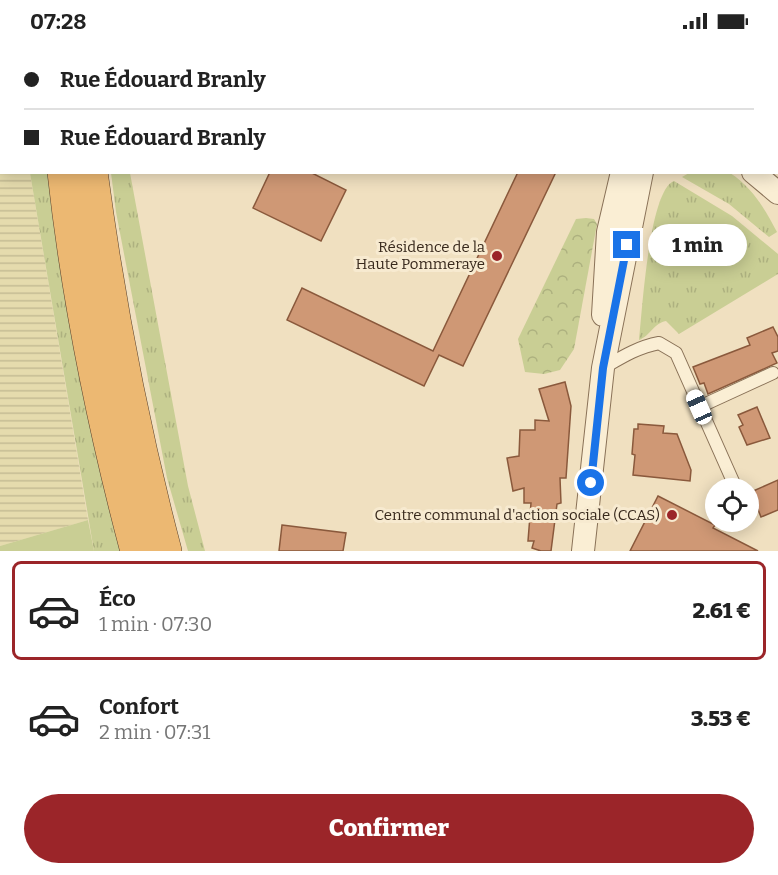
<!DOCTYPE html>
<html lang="fr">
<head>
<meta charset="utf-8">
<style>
  body { margin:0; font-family:Bitter,serif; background:#f6f6f6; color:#222; height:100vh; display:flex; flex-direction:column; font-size:22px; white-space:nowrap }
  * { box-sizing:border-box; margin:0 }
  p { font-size:20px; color:#767676 }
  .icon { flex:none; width:33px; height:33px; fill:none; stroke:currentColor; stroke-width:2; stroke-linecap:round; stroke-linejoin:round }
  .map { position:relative; height:509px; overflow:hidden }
  .panel { display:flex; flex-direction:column; background:#fff; flex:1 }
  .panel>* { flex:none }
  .hud { position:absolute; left:0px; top:0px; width:778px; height:132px; box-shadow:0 3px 15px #0003; display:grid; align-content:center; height:132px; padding:0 24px; background:#fff }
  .fabs { position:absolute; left:705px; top:436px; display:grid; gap:12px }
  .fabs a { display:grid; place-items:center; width:54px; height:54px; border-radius:50%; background:#fff; box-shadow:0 3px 15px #0003; font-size:30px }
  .end { position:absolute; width:27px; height:27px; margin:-14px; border:8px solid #1a73e8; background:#fff; box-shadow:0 0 0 3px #fff }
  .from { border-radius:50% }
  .bubble { position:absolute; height:42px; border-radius:21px; background:#fff; box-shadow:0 3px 15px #0003; font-size:20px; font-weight:800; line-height:42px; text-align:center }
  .car { position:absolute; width:18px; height:36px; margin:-18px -9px; border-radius:8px; box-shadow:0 0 4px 2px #0007; background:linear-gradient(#fff 24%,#345 0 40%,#fff 0 76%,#345 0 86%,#fff 0) }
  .hud b { display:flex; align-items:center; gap:21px; height:57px; font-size:22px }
  .hud b+b { border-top:2px solid #e0e0e0 }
  .hud i { width:15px; height:15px; background:#222 }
  ul { padding:10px 0 0; list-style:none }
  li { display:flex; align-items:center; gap:18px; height:99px; margin:0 12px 9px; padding:0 12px; border:3px solid transparent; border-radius:9px }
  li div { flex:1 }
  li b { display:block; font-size:22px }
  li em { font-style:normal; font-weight:800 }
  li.current { border-color:#9b2529 }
  li>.icon { width:54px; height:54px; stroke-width:1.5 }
  .button { display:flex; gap:12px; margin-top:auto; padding:12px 24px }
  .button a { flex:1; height:69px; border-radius:36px; background:#9b2529; color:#fff; font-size:24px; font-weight:800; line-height:69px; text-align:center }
  .status { display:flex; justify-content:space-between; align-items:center; height:42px; padding:0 30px; background:#fff; direction:ltr }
  .status svg { height:16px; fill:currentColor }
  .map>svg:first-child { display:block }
  .farmland { fill:url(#farmland-rules) }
  .grass { fill:url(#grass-tufts) }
  .forest { fill:url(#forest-crowns) }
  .garden { fill:#c9ce94 }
  .building { fill:#cf9875; stroke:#8a593c; stroke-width:1.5 }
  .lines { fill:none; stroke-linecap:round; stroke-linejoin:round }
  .service-casing { stroke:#897157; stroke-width:14 }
  .minor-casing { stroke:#897157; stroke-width:24 }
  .trunk-casing { stroke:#573f2c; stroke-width:34 }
  .service { stroke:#faeed4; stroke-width:12 }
  .minor { stroke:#faeed4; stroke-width:22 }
  .trunk { stroke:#ecb872; stroke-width:33 }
  .route { stroke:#1a73e8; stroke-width:8 }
  .poi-dot { fill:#9b2529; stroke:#f7ead0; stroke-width:2 }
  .labels { text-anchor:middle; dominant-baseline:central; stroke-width:6; stroke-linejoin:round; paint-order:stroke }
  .poi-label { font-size:15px; fill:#38291c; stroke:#f7ead0; text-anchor:end }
</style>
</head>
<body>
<div class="status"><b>07:28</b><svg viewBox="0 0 49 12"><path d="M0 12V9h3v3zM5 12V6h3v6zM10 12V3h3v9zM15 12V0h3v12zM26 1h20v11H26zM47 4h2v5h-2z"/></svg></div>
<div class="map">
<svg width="778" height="509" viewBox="0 0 778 509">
  <defs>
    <pattern id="farmland-rules" width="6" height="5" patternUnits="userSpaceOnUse" patternTransform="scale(1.5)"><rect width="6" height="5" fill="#e5dbad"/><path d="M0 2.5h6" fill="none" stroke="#c5bc94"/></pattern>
    <pattern id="grass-tufts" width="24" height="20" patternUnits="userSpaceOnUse" patternTransform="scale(1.5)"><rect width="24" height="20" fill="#c9ce94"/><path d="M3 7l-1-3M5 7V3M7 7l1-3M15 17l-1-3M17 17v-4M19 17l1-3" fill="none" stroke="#adb17f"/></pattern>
    <pattern id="forest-crowns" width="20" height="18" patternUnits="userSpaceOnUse" patternTransform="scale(1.5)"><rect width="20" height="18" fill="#c9ce94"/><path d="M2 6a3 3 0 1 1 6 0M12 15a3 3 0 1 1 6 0" fill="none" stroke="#adb17f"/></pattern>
  </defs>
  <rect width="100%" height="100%" fill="#f0e0c0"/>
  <path class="farmland" d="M 0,0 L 13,1 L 2,2 L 2,130 L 30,131 L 88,478 L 0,504 Z"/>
  <path class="grass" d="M 365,0 L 531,0 L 366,2 Z
    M 719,0 L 778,0 L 778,119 L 777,2 L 718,1 Z
    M 30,131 L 53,131 L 123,509 L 94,509 Z
    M 111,131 L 130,131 L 188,444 L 205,509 L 188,509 L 167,436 L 116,170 Z
    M 689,131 L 730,131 C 752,145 765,167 777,190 L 769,195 L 729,162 L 682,135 Z
    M 674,139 L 732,174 L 778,212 L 778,232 L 679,292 L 666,279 C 654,281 650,294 639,298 C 642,271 649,148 674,139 Z"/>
  <path class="forest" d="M 586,176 L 594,177 L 597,182 L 574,307 L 560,328 L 544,332 L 525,330 L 518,297 L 576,177 Z"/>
  <path class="garden" d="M 88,478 L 94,509 L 0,509 L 0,504 Z"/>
  <path class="building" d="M 270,130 L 310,130 L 346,148 L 321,199 L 253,166 Z
    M 518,130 L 556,130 L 463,324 L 439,313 L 424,344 L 287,278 L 302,246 L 433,309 Z
    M 773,285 L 778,295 L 778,309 L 772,311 L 777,321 L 708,352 L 704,341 L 700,342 L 693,325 L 750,303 L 747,296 Z
    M 565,340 L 571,364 L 566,436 L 560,436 L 561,461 L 557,462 L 551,509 L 541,509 L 532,506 L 534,499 L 528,499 L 531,461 L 524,461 L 524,446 L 513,449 L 507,416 L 519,414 L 520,388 L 535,388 L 535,378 L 549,379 L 539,347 Z
    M 757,365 L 770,396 L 747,403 L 739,385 L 743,383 L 738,373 Z
    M 638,382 L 664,384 L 663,391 L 677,392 L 691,428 L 690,439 L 633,433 L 635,413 L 632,412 L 634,387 L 638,387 Z
    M 778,438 L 778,468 L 761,475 L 751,450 Z
    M 658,454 L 715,483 L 713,486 L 758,509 L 630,509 Z
    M 282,483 L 346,491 L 343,509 L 279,509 Z"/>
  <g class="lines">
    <defs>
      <path id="service" d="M 603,326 C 622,315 638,305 659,301 L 676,311 L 735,444
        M 699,365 L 773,331"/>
      <path id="minor" d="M 680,2 L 680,0
        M 753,130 L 778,151
        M 603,273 L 608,190 L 622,130
        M 583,509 L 603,326 L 642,130"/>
      <path id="trunk" d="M 53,0 L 53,2
        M 80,0 L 80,2
        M 64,130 C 78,258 104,385 137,509
        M 91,130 C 108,258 132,384 165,509"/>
    </defs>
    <use href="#service" class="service-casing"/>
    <use href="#minor" class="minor-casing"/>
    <use href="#trunk" class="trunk-casing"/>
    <use href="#service" class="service"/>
    <use href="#minor" class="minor"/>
    <use href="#trunk" class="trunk"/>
  </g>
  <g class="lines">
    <path class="route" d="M 591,441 L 603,326 L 627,203"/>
  </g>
  <g class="poi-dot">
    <circle cx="497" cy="214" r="6"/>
    <circle cx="672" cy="473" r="6"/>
  </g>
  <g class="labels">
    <g class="poi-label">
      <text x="485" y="205">Résidence de la<tspan x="485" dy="17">Haute Pommeraye</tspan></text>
      <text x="660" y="473">Centre communal d'action sociale (CCAS)</text>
    </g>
  </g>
</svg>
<div class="fabs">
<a><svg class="icon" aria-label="locate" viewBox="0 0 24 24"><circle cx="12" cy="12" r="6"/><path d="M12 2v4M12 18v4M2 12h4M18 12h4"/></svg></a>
</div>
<i class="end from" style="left:591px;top:441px"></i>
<i class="end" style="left:627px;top:203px"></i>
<div class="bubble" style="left:648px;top:182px;width:99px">1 min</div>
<i class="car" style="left:699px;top:365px;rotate:336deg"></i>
<div class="hud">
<b><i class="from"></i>Rue Édouard Branly</b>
<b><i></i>Rue Édouard Branly</b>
</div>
</div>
<section class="panel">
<ul>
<li class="current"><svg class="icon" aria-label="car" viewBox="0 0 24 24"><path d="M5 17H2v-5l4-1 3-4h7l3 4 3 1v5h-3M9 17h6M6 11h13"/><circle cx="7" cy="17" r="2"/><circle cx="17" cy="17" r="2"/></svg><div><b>Éco</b><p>1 min · 07:30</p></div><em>2.61 €</em></li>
<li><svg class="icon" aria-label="car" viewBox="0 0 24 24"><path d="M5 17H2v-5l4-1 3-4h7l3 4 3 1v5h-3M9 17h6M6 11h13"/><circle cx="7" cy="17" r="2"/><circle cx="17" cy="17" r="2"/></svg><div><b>Confort</b><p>2 min · 07:31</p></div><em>3.53 €</em></li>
</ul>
<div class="button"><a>Confirmer</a></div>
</section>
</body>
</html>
